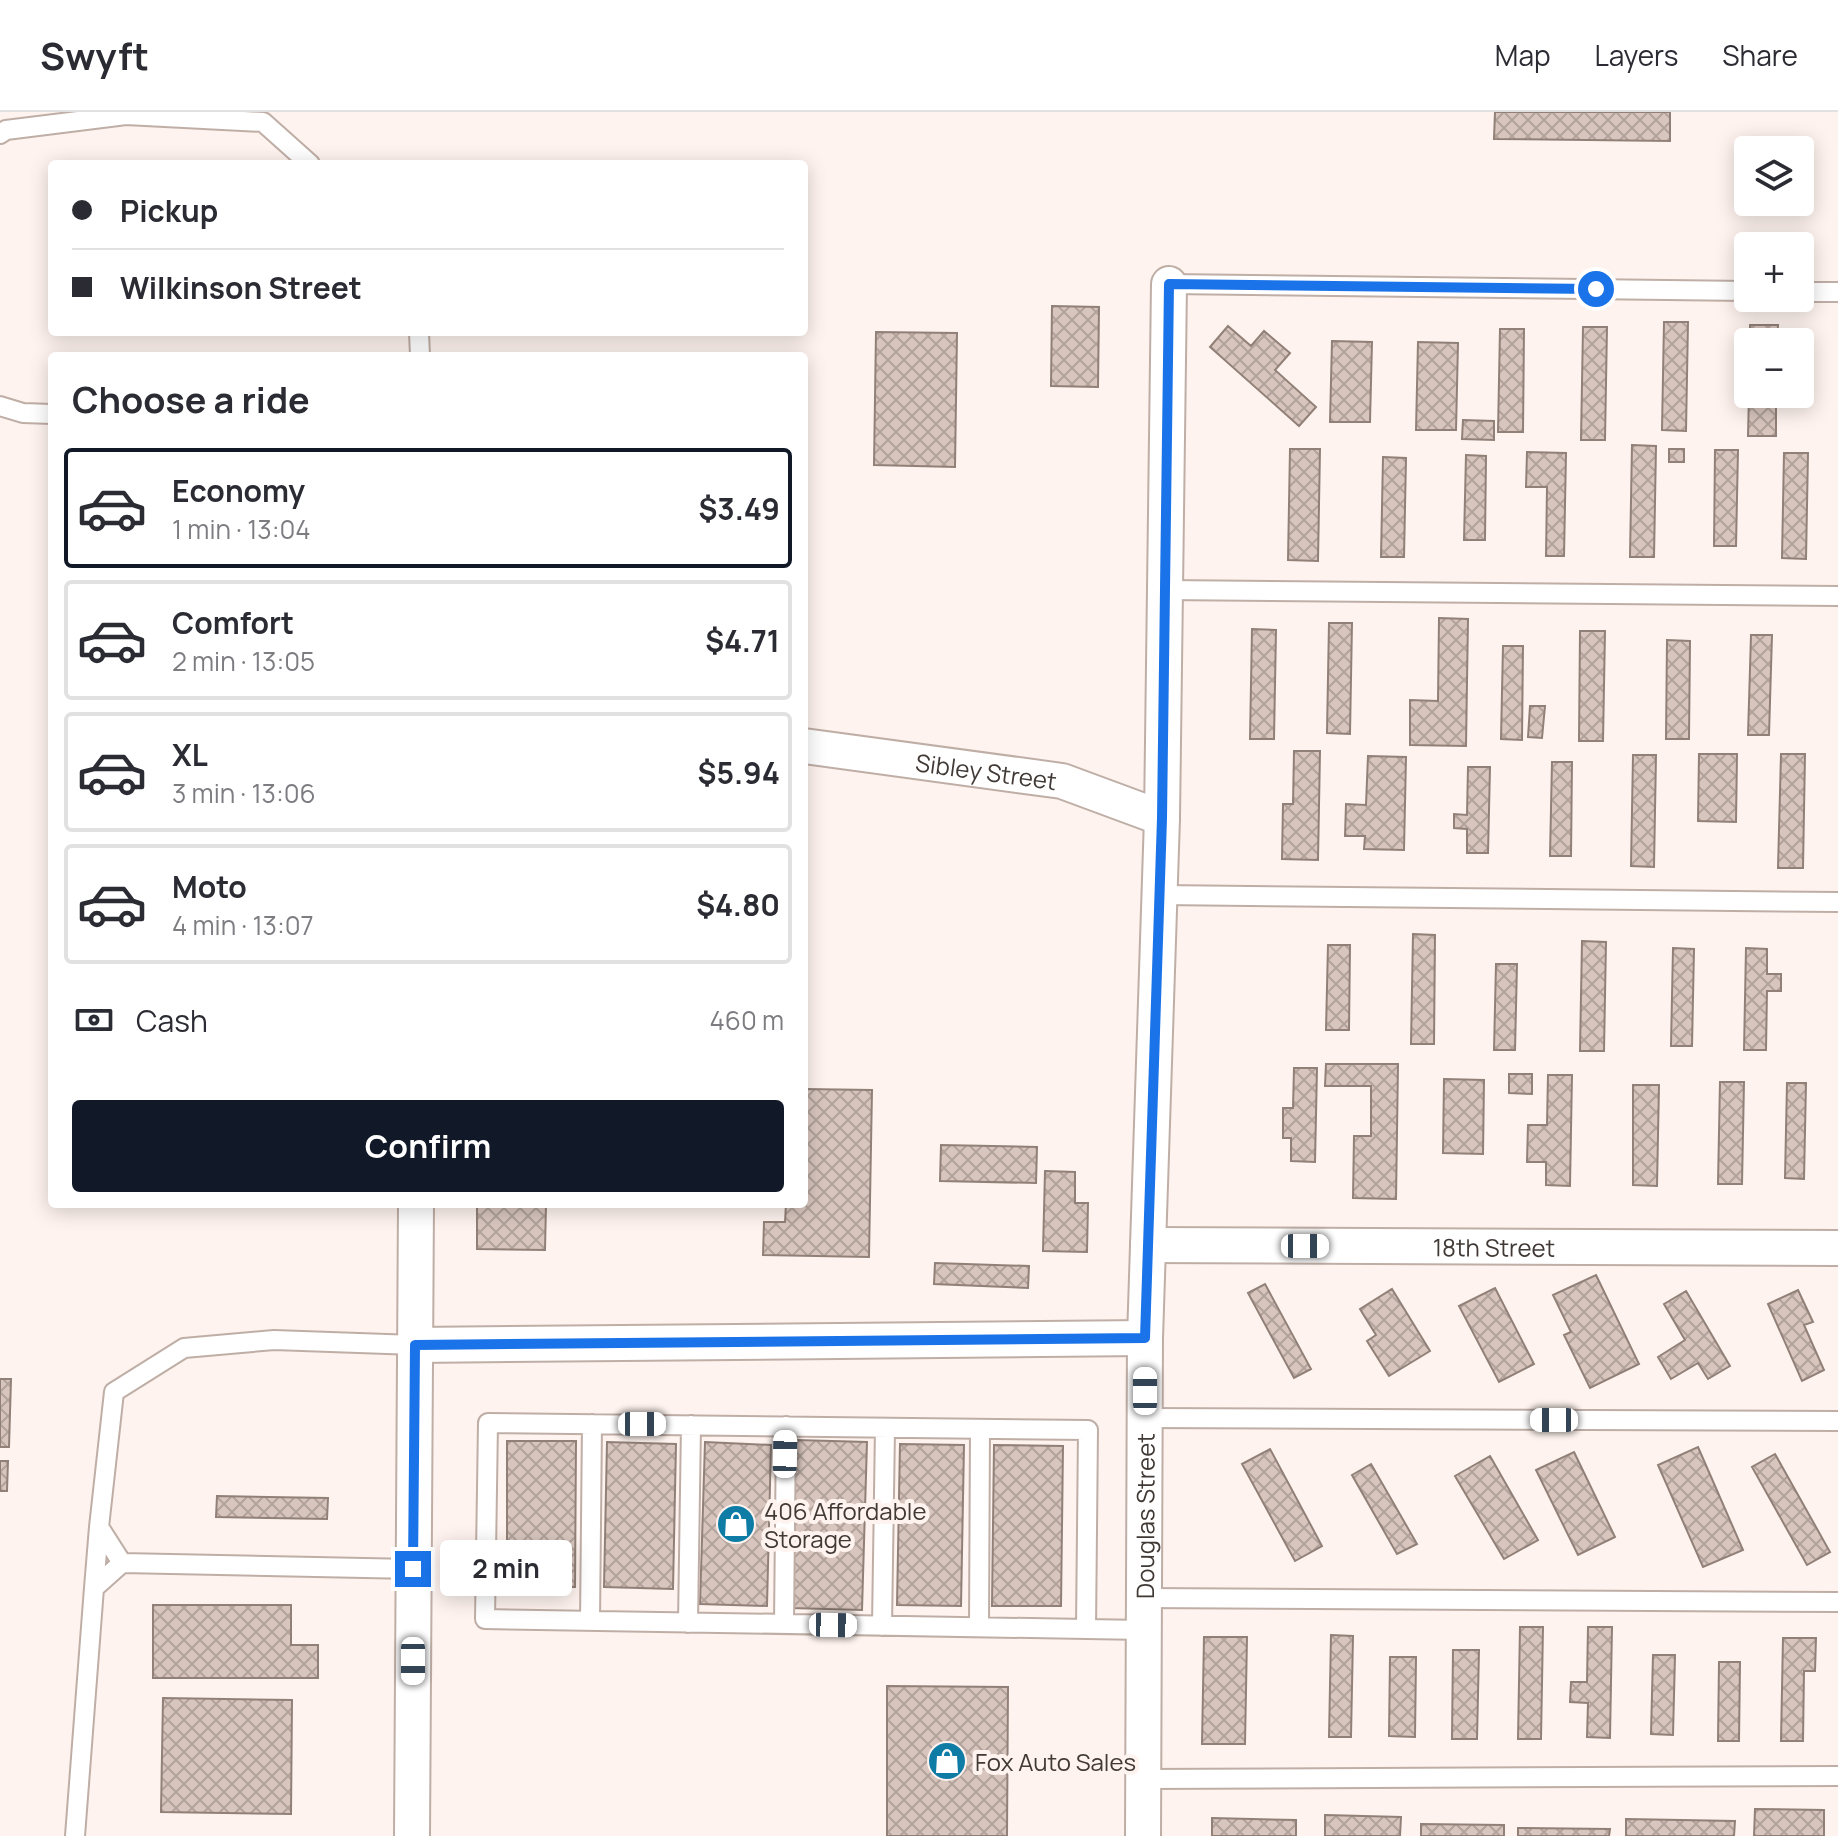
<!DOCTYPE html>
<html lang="en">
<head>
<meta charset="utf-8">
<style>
  body { margin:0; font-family:Manrope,sans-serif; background:#f7f7f7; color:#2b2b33; height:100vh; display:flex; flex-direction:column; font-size:30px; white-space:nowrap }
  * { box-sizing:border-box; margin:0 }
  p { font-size:26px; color:#7c7c81 }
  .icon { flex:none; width:44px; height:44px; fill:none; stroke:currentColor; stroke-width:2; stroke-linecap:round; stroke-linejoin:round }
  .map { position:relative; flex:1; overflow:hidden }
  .drawer { position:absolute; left:48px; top:240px; width:760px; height:856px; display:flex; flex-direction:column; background:#fff; border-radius:8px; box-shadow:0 4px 20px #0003 }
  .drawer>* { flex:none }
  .banner { position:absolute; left:48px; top:48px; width:760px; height:176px; border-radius:8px; box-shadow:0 4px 20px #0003; display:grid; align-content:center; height:176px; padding:0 24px; background:#fff }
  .tools { position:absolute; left:1734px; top:24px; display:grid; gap:16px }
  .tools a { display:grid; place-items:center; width:80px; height:80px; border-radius:8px; background:#fff; box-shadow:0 4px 20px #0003; font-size:40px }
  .end { position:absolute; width:36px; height:36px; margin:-18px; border:10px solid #1a73e8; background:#fff; box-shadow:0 0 0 4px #fff }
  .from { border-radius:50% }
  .bubble { position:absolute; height:56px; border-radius:8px; background:#fff; box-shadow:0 4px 20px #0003; font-size:26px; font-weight:700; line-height:56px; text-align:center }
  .car { position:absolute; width:24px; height:48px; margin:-24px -12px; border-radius:10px; box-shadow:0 0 6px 2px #0007; background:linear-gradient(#fff 24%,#345 0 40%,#fff 0 76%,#345 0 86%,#fff 0) }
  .banner b { display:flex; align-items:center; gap:28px; height:76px; font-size:30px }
  .banner b+b { border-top:2px solid #e1e1e2 }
  .banner i { width:20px; height:20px; background:#2b2b33 }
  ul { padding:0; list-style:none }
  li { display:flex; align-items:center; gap:24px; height:120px; margin:0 16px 12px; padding:0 8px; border:4px solid #e1e1e2; border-radius:8px }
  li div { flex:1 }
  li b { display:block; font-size:30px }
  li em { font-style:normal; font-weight:700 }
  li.current { border-color:#111827 }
  li>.icon { width:72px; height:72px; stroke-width:1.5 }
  h2 { padding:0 24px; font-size:36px; line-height:96px }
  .pay { display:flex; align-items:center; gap:20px; height:88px; padding:0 24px; font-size:30px }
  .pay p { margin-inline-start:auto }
  .button { display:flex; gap:16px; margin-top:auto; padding:16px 24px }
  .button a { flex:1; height:92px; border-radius:8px; background:#111827; color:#fff; font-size:32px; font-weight:700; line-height:92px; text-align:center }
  header { display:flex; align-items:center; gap:48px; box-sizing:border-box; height:112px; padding:0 40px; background:#fff; border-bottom:2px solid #e1e1e2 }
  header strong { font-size:38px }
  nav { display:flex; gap:44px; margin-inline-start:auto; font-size:28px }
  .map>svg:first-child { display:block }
  .building { fill:url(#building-cross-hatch); stroke:#918078; stroke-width:2 }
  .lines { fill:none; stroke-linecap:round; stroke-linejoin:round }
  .service-casing { stroke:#bfaea6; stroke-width:22 }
  .minor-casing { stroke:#bfaea6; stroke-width:38 }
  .service { stroke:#fff; stroke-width:18 }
  .minor { stroke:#fff; stroke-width:34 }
  .route { stroke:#1a73e8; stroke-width:10 }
  .labels { text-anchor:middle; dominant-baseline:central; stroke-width:8; stroke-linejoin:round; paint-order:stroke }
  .street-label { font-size:24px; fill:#403935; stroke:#fef3ee }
  .poi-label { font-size:24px; fill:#403935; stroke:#fef3ee; text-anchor:start }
</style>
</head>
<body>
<header>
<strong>Swyft</strong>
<nav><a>Map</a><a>Layers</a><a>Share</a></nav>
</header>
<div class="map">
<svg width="1838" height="1724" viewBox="0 0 1838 1724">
  <defs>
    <pattern id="building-cross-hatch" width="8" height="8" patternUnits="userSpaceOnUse" patternTransform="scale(2)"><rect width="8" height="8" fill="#d8c6be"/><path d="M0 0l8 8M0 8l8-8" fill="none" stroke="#b1a29b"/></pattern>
  </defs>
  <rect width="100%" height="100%" fill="#fef3ee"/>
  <path class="building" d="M 1495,0 L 1670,0 L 1670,29 L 1494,27 Z
    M 1052,194 L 1099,195 L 1098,275 L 1051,274 Z
    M 1664,210 L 1688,210 L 1686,319 L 1662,318 Z
    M 1750,213 L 1778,213 L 1777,230 L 1750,230 Z
    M 1228,214 L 1251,234 L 1264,219 L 1290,241 L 1275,258 L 1316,295 L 1299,314 L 1210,235 Z
    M 1583,215 L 1607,215 L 1605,328 L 1581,328 Z
    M 1500,217 L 1524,217 L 1523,320 L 1498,320 Z
    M 876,220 L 957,221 L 955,355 L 874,353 Z
    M 1332,229 L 1372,230 L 1370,310 L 1330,310 Z
    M 1418,230 L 1458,231 L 1456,318 L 1416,318 Z
    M 1749,282 L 1776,282 L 1776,324 L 1748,324 Z
    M 1463,308 L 1494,309 L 1494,328 L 1462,327 Z
    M 1632,333 L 1656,334 L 1654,445 L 1630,445 Z
    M 1290,337 L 1320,337 L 1318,449 L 1288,448 Z
    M 1669,337 L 1684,337 L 1684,350 L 1669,350 Z
    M 1715,338 L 1738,338 L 1736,434 L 1714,434 Z
    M 1527,340 L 1566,341 L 1564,444 L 1546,444 L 1547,375 L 1526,375 Z
    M 1784,341 L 1808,341 L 1806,447 L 1782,446 Z
    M 1466,343 L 1486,344 L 1485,428 L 1464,428 Z
    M 1383,345 L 1406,346 L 1404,445 L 1381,445 Z
    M 1439,506 L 1468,507 L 1466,634 L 1410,633 L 1410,588 L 1438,589 Z
    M 1329,511 L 1352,511 L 1350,622 L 1327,621 Z
    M 1252,517 L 1276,518 L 1274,627 L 1250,627 Z
    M 1580,519 L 1605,519 L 1603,629 L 1579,629 Z
    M 1751,523 L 1772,523 L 1769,623 L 1748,623 Z
    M 1667,528 L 1690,529 L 1689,627 L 1666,627 Z
    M 1503,534 L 1523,534 L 1522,628 L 1501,627 Z
    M 1530,594 L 1545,594 L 1542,626 L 1528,625 Z
    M 1294,639 L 1320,639 L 1318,748 L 1282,747 L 1283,692 L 1293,692 Z
    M 1699,642 L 1737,642 L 1736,710 L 1698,709 Z
    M 1781,642 L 1805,642 L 1803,756 L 1778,756 Z
    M 1633,643 L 1656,643 L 1654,755 L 1631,754 Z
    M 1368,644 L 1406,645 L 1404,738 L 1364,737 L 1365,724 L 1345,724 L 1346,692 L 1366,693 Z
    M 1552,650 L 1572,650 L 1571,744 L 1550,744 Z
    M 1468,655 L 1490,655 L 1488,741 L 1467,741 L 1467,717 L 1454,716 L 1454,702 L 1467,703 Z
    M 1413,822 L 1435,823 L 1434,932 L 1411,932 Z
    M 1582,829 L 1606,830 L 1604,939 L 1580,939 Z
    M 1328,833 L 1350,833 L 1349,918 L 1326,918 Z
    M 1673,836 L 1694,837 L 1692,934 L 1671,934 Z
    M 1746,836 L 1767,837 L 1767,862 L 1781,862 L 1781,879 L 1767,879 L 1766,938 L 1744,938 Z
    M 1496,852 L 1517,852 L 1515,938 L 1494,938 Z
    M 1326,952 L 1398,952 L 1396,1087 L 1353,1086 L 1354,1024 L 1371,1024 L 1371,974 L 1325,974 Z
    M 1294,956 L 1317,956 L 1315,1050 L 1291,1049 L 1291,1026 L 1283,1026 L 1283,996 L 1293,996 Z
    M 1509,962 L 1532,962 L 1532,982 L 1509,981 Z
    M 1548,963 L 1572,963 L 1570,1074 L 1546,1073 L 1546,1050 L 1527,1050 L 1528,1013 L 1547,1013 Z
    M 1444,967 L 1484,968 L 1483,1042 L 1443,1041 Z
    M 1720,970 L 1744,970 L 1742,1072 L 1718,1072 Z
    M 1787,971 L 1806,971 L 1804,1067 L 1785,1066 Z
    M 1633,973 L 1659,973 L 1657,1074 L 1633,1073 Z
    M 804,977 L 872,978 L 869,1145 L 763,1143 L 764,1110 L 785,1110 L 786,1092 L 804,1092 Z
    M 941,1033 L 1037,1035 L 1036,1071 L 940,1069 Z
    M 1045,1059 L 1075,1060 L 1075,1091 L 1088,1091 L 1087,1140 L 1043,1139 Z
    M 477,1092 L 546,1092 L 545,1138 L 477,1137 Z
    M 935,1151 L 1029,1154 L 1028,1176 L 934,1172 Z
    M 1596,1163 L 1639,1252 L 1590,1276 L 1564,1223 L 1571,1220 L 1553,1183 Z
    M 1265,1172 L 1311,1257 L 1294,1266 L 1248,1181 Z
    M 1495,1176 L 1534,1252 L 1499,1270 L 1459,1194 Z
    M 1392,1177 L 1430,1239 L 1389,1264 L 1367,1229 L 1376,1223 L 1360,1197 Z
    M 1798,1178 L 1813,1210 L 1804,1213 L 1824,1258 L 1802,1269 L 1768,1192 Z
    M 1686,1179 L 1730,1254 L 1708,1267 L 1698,1251 L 1671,1267 L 1658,1245 L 1685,1228 L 1664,1192 Z
    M 0,1267 L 11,1267 L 9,1335 L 0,1335 Z
    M 796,1328 L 867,1330 L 862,1498 L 791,1496 Z
    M 507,1329 L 576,1329 L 575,1475 L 507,1475 Z
    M 607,1330 L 676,1332 L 673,1477 L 604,1475 Z
    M 705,1330 L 771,1333 L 767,1494 L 700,1492 Z
    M 900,1332 L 964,1333 L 961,1494 L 897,1493 Z
    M 994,1333 L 1063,1334 L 1061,1494 L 992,1494 Z
    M 1698,1335 L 1743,1438 L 1703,1455 L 1658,1353 Z
    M 1270,1337 L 1322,1434 L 1295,1449 L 1242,1352 Z
    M 1574,1340 L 1615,1425 L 1578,1443 L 1536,1358 Z
    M 1775,1342 L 1830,1440 L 1807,1453 L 1752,1355 Z
    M 1490,1344 L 1538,1428 L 1504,1447 L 1455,1364 Z
    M 0,1349 L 8,1349 L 7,1379 L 0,1379 Z
    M 1371,1352 L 1417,1432 L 1397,1442 L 1352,1363 Z
    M 217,1384 L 328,1386 L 327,1407 L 216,1405 Z
    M 153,1493 L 291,1493 L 291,1533 L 318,1533 L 318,1566 L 153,1566 Z
    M 1520,1515 L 1543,1515 L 1541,1627 L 1518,1627 Z
    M 1588,1515 L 1612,1515 L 1610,1626 L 1587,1625 L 1588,1591 L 1570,1590 L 1571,1570 L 1587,1570 Z
    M 1331,1523 L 1353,1524 L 1351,1625 L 1329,1625 Z
    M 1204,1525 L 1247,1525 L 1245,1632 L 1202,1632 Z
    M 1783,1526 L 1816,1526 L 1815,1559 L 1804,1559 L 1803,1629 L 1781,1629 Z
    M 1453,1538 L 1479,1538 L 1477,1627 L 1452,1627 Z
    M 1653,1543 L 1675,1543 L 1673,1623 L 1651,1622 Z
    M 1390,1545 L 1416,1545 L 1415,1625 L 1389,1624 Z
    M 1719,1550 L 1740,1550 L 1739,1629 L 1718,1629 Z
    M 887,1574 L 1008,1575 L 1007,1724 L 887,1724 Z
    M 163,1586 L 292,1588 L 291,1702 L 161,1700 Z
    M 1755,1697 L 1824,1698 L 1824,1724 L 1754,1724 Z
    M 1325,1703 L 1401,1705 L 1400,1724 L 1325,1724 Z
    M 1212,1706 L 1296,1708 L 1296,1724 L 1212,1724 Z
    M 1626,1707 L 1735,1709 L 1734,1724 L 1626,1724 Z
    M 1421,1712 L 1504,1713 L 1504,1724 L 1421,1724 Z
    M 1518,1716 L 1610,1717 L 1609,1724 L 1518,1724 Z"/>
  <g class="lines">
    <defs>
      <path id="service" d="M 0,22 L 6,18 L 126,3 L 263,10 L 310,52
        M 1169,172 L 1748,179
        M 1800,180 L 1838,180
        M 419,220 L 420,244
        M 0,294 L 23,301 L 52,302
        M 1165,478 L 1838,484
        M 1160,783 L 1838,790
        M 1145,1306 L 1838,1309
        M 122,1451 L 99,1415 L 114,1280 L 184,1236 L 274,1228 L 415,1233
        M 94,1476 L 99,1415
        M 1144,1486 L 1838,1490
        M 590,1509 L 592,1312
        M 688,1511 L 691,1313
        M 784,1512 L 786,1314
        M 882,1514 L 885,1316
        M 979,1515 L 980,1317
        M 1086,1517 L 1088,1318 L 488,1311 L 485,1507 L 1144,1518
        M 1143,1667 L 1838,1664
        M 75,1724 L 94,1476 L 122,1451 L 413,1457"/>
      <g id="minor">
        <path id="s1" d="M 804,634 L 1062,669 L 1162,706"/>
        <path id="s2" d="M 1148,1133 L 1838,1136"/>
        <path d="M 415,1233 L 1145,1226"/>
        <path d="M 412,1724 L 416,1092"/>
        <path id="s3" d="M 1143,1724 L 1145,1226 L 1162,706 L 1169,172"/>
      </g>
    </defs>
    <use href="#service" class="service-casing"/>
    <use href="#minor" class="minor-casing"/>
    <use href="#service" class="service"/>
    <use href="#minor" class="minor"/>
  </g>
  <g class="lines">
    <path class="route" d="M 413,1457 L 415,1233 L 1145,1226 L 1162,706 L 1169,172 L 1596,177"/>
  </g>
  <defs>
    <symbol id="shop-disc" viewBox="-11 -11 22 22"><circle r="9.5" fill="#0f7ca5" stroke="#fef3ee"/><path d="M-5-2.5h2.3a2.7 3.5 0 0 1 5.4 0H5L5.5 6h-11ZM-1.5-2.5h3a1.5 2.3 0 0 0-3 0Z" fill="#fff"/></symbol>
  </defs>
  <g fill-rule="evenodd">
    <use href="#shop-disc" x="714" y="1390" width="44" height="44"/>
    <use href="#shop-disc" x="925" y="1627" width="44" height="44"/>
  </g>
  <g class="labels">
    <g class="street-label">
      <text stroke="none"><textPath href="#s1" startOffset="184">Sibley Street</textPath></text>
      <text stroke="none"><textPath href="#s2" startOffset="346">18th Street</textPath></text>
      <text stroke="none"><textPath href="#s3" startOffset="320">Douglas Street</textPath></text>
    </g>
    <g class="poi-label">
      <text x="764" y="1398">406 Affordable<tspan x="764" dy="28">Storage</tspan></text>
      <text x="975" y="1649">Fox Auto Sales</text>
    </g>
  </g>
</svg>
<div class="tools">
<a><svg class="icon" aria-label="layers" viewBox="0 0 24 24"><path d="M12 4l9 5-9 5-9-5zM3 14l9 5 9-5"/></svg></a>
<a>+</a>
<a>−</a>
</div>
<i class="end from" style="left:1596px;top:177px"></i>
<i class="end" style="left:413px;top:1457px"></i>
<div class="bubble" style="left:440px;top:1428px;width:132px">2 min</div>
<i class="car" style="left:1305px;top:1134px;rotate:90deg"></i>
<i class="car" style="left:1145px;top:1279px;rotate:0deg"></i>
<i class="car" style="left:1554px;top:1308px;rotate:270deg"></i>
<i class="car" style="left:642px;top:1312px;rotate:90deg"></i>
<i class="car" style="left:785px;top:1342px;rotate:1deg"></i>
<i class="car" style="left:833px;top:1513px;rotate:91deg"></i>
<i class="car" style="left:413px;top:1549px;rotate:180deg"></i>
<div class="banner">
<b><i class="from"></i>Pickup</b>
<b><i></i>Wilkinson Street</b>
</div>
<section class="drawer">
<h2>Choose a ride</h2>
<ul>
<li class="current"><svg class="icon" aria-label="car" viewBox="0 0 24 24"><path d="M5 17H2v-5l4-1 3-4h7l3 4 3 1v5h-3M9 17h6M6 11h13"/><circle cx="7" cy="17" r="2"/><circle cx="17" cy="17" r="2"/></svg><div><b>Economy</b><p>1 min · 13:04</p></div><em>$3.49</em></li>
<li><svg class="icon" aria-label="car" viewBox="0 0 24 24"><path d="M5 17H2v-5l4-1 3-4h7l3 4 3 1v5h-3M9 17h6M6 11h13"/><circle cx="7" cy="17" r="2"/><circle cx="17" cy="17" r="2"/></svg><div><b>Comfort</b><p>2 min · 13:05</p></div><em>$4.71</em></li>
<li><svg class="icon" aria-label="car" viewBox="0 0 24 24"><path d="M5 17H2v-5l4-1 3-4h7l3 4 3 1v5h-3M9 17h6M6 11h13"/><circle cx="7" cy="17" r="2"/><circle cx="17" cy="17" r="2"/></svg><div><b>XL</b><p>3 min · 13:06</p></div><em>$5.94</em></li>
<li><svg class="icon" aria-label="car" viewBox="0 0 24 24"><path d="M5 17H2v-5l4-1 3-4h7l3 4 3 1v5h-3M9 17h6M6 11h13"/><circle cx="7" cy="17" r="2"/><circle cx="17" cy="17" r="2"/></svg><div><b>Moto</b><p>4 min · 13:07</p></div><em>$4.80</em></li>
</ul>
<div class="pay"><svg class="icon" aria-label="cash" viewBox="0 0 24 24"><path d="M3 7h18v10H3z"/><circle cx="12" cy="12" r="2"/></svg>Cash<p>460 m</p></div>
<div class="button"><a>Confirm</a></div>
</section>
</div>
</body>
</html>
